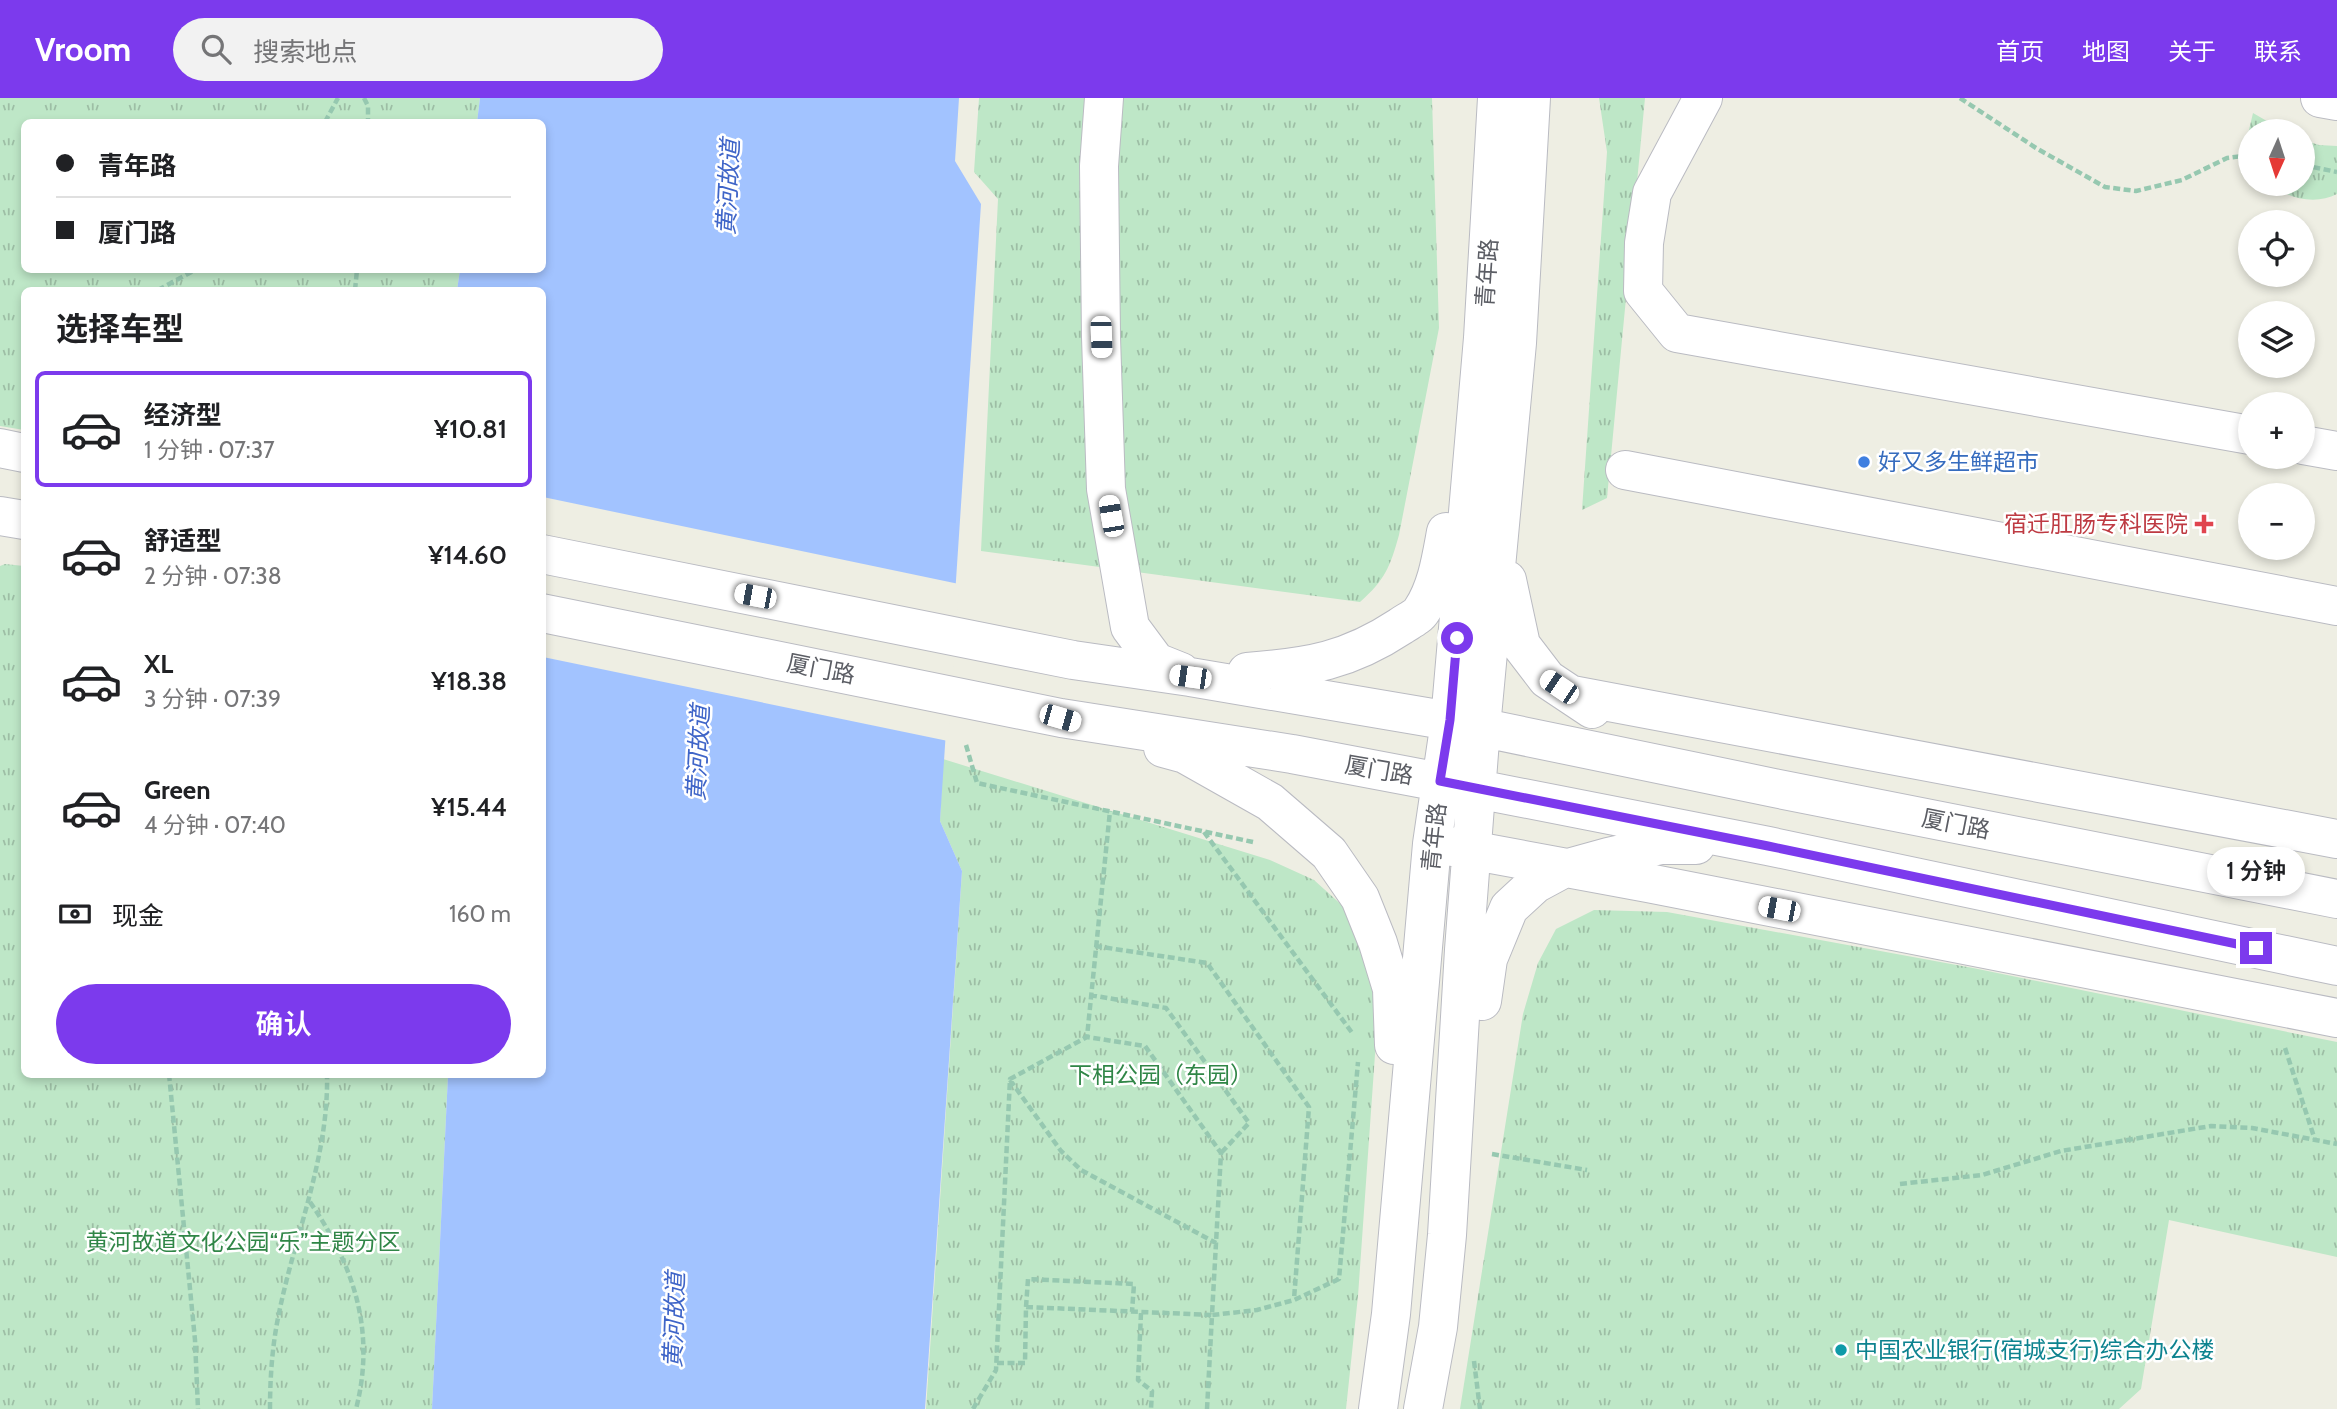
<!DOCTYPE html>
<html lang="zh">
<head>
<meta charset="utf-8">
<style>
  body { margin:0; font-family:Cabin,"Noto Sans SC",sans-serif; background:#f2f2f2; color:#202124; height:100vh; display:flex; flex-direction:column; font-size:26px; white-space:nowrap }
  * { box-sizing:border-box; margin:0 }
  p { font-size:23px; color:#757577 }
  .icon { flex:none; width:38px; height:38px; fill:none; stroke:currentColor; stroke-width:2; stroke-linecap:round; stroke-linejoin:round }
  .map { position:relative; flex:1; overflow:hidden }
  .sheet { position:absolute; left:21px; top:189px; width:525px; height:791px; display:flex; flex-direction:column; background:#fff; border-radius:10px; box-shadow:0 4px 10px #0003 }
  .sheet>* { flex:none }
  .banner { position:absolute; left:21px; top:21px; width:525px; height:154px; border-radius:10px; box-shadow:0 4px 10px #0003; display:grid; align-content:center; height:154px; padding:0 35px; background:#fff }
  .needle { width:46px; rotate:183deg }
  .controls { position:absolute; left:2238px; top:21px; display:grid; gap:14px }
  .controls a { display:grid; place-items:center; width:77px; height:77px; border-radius:50%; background:#fff; box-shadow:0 4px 10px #0003; font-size:35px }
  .end { position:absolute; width:32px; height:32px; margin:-16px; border:9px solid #7c3aed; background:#fff; box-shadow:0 0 0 4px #fff }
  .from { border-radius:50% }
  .bubble { position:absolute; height:49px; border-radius:24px; background:#fff; box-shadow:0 4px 10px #0003; font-size:23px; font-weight:600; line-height:49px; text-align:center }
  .car { position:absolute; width:21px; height:42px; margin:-21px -10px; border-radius:9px; box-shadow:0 0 5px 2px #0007; background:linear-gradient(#fff 24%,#345 0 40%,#fff 0 76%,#345 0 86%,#fff 0) }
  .banner b { display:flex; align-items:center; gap:24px; height:66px; font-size:26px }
  .banner b+b { border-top:2px solid #e0e0e0 }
  .banner i { width:18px; height:18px; background:#202124 }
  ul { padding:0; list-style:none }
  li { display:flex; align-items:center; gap:21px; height:116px; margin:0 14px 10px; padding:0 21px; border:4px solid transparent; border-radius:10px }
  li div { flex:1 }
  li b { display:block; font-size:26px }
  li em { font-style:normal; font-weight:600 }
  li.selected { border-color:#7c3aed }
  li>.icon { width:63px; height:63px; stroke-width:1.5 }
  h2 { padding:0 35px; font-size:32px; line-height:84px }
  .pay { display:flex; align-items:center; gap:18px; height:77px; padding:0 35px; font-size:26px }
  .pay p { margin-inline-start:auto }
  .cta { display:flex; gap:14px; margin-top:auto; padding:14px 35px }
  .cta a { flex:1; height:80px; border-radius:42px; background:#7c3aed; color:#fff; font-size:28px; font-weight:600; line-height:80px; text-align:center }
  header { display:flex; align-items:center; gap:42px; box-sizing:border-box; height:98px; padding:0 35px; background:#7c3aed; color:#fff }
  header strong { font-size:33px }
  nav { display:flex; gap:38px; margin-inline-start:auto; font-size:24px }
  .search { width:490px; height:63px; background:#f2f2f2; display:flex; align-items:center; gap:18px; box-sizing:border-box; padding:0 24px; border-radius:38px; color:#757577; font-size:26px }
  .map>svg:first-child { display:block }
  .park { fill:url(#park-tufts) }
  .water { fill:#a2c3ff }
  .pier { fill:#eeeee3 }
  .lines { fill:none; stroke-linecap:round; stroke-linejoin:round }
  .minor-casing { stroke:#babbc2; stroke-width:40 }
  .path { stroke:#96c8b0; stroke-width:4.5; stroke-dasharray:7 3.5; stroke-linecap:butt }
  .minor { stroke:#fff; stroke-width:38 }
  .route { stroke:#7c3aed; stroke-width:9 }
  .shop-dot { fill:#3f7fe0; stroke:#fff; stroke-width:2.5 }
  .health-dot { fill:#e0444e; stroke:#fff; stroke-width:2.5 }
  .culture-dot { fill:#0f9aa8; stroke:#fff; stroke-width:2.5 }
  .labels { text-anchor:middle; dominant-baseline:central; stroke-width:5; stroke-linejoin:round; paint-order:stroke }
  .street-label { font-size:23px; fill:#5b5d64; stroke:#fff }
  .shop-label { font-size:23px; fill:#366cbe; stroke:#fff; text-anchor:start }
  .health-label { font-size:23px; fill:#be3a42; stroke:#fff; text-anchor:end }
  .park-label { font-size:23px; fill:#308647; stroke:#fff }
  .culture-label { font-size:23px; fill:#0d838f; stroke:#fff; text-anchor:start }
  .water-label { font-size:24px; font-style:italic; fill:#3f65c8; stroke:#fff }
</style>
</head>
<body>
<header>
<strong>Vroom</strong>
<div class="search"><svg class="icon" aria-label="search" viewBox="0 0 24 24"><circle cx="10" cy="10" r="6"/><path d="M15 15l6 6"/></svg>搜索地点</div>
<nav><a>首页</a><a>地图</a><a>关于</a><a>联系</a></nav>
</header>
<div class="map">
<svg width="2337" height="1311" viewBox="0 0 2337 1311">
  <defs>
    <pattern id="park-tufts" width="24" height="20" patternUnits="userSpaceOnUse" patternTransform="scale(1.75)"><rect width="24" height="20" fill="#bee7c7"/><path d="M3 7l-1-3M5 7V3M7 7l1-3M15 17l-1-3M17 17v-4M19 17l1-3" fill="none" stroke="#9dbea5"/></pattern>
  </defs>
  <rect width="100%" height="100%" fill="#eeeee3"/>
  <path class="park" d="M 0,0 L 480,0 L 477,24 L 24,24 L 24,172 L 460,172 L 457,192 L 24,192 L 24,332 L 0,328 Z
    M 979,0 L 1432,0 L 1439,230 L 1399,437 C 1390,469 1385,482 1360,504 L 981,453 L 998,101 L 974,74 Z
    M 1599,0 L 1645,0 L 1607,400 L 1582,412 L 1607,54 Z
    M 2253,15 L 2284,33 L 2250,33 L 2250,55 L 2248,36 Z
    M 2303,42 L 2319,47 L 2337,48 L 2337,96 C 2316,107 2288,101 2271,86 L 2303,86 Z
    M 5,466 L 24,468 L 24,976 L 448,977 L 432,1311 L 0,1311 L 0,468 Z
    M 943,661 L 1270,762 L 1314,782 L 1345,810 L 1367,852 L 1378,914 L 1358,1198 L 1346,1311 L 926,1311 L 962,773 L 940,723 Z
    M 1594,812 L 1667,814 L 1973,870 L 2337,944 L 2337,1159 L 2169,1122 L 2141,1291 L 2119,1311 L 1460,1311 L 1523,916 L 1538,865 L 1556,831 Z"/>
  <path class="water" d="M 480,0 L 959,0 L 955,63 L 981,106 L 940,723 L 962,773 L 925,1311 L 432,1311 L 448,977 L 542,976 L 542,192 L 457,192 L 460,172 L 542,172 L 542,24 L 477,24 Z"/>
  <path class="pier" d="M 543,399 L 959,486 L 948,643 L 543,559 Z"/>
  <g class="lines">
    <defs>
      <path id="minor" d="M 1104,0 L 1099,68 L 1101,239 L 1106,391 L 1130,529 L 1156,564 L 1181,574
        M 1703,0 L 1652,95 L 1644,145 L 1643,193 L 1677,235 L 2250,337
        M 2320,0 L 2337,3
        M 2303,347 L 2337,353
        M 0,350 L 24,355
        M 1625,372 L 2337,508
        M 0,418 L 24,422
        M 542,456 L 1073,562 L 1190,579 L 1450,623 L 1774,690 L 2337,801
        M 1507,482 L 1521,547 L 1547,581 L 1592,611
        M 542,515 L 1061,620 L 1292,656 L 1477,691 L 1768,748 L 2337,868
        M 1247,574 C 1309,569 1348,563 1401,528 C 1408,523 1418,519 1422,512 C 1437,489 1441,461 1446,434
        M 1572,597 L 2337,741
        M 1163,650 L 1185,656 L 1270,704 L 1329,755 L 1360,800 L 1378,845 L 1392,891 L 1394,947
        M 1448,748 L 1648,785 L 2337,920
        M 1482,903 L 1488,861 L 1509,810 L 1535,786 L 1561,772 L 1608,759 L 1661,747 L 1696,747
        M 1378,1311 L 1391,1216 L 1432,746 L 1450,623 L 1483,240 L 1497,0
        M 1423,1311 L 1438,1229 L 1447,1137 L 1464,852 L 1481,629 L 1517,245 L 1531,0"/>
    </defs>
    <use href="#minor" class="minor-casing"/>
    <path class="path" d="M 364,0 L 368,8 L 368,24
      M 1960,0 L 2036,50 L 2105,89 L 2136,93 L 2182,82 L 2227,60 L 2250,57
      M 325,24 L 338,0
      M 2303,67 L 2337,74
      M 158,192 L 195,172
      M 355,192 L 357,172
      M 966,647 L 977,685 L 1253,744
      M 1204,734 L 1353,936
      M 1095,848 L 1207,865 L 1309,1009 L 1294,1201
      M 1090,897 L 1166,910 L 1249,1025 L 1221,1055
      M 2285,950 L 2315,1042
      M 169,976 L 195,1242 L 198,1311
      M 1010,982 L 1061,1053 L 1081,1072 L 1216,1145
      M 1492,1056 L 1587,1072
      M 1900,1086 L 1982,1077 L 2061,1053 L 2211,1028 L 2252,1030 L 2337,1046
      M 310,1104 C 354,1168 376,1233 356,1311
      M 1026,1209 L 1028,1181 L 1134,1186 L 1132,1214
      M 1141,1215 L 1138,1282 L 1152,1293 L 1151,1311
      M 1474,1263 L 1480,1311
      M 997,1265 L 1025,1265 L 1026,1209 L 1212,1217 L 1221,1055 L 1145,948 L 1087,939
      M 270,1311 C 270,1281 272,1250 278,1220 C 294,1138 329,1060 327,976
      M 973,1311 L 996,1272 L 1010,981 L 1087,939 L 1110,713
      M 1207,1311 L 1212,1217 L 1257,1212 L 1294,1202 L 1339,1181 L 1358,964"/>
    <use href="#minor" class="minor"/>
  </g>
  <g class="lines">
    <path class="route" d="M 1457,540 L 1450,622 L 1440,683 L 1768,748 L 2256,850"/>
  </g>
  <circle class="shop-dot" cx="1864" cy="364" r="7"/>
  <path class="health-dot" d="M2200.5 415.5h7v7h7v7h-7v7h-7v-7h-7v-7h7z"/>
  <circle class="culture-dot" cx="1841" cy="1252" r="7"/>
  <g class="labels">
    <g class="street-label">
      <text transform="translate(1487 175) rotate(-86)">青年路</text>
      <text transform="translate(821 571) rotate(11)">厦门路</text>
      <text transform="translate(1379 672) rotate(10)">厦门路</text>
      <text transform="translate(1956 726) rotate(11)">厦门路</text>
      <text transform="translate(1434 739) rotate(-84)">青年路</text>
    </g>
    <g class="shop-label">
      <text x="1878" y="364">好又多生鲜超市</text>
    </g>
    <g class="health-label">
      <text x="2188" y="426">宿迁肛肠专科医院</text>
    </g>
    <g class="park-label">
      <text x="1161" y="977">下相公园（东园）</text>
      <text x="243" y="1144">黄河故道文化公园“乐”主题分区</text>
    </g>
    <g class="culture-label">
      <text x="1855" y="1252">中国农业银行(宿城支行)综合办公楼</text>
    </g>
    <g class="water-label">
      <text transform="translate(728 89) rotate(-87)">黄河故道</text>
      <text transform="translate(698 655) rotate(-87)">黄河故道</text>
      <text transform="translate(674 1222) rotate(-88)">黄河故道</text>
    </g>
  </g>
</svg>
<div class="controls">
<a><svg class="needle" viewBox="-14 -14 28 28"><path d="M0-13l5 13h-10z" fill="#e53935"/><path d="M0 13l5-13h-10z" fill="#757577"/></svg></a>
<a><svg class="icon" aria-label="locate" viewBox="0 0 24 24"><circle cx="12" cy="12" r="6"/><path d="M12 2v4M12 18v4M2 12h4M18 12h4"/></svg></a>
<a><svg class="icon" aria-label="layers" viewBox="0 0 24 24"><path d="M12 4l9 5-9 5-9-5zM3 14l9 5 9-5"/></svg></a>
<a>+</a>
<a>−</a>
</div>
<i class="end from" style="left:1457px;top:540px"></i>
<i class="end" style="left:2256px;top:850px"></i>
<div class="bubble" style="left:2207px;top:749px;width:98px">1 分钟</div>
<i class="car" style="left:1101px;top:239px;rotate:178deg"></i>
<i class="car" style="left:1111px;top:418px;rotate:350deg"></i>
<i class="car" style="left:755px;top:498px;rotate:281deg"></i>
<i class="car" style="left:1190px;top:579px;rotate:278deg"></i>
<i class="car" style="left:1559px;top:589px;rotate:304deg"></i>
<i class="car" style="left:1060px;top:620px;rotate:106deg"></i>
<i class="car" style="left:1779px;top:811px;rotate:281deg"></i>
<div class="banner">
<b><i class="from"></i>青年路</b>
<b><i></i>厦门路</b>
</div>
<section class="sheet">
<h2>选择车型</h2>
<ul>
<li class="selected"><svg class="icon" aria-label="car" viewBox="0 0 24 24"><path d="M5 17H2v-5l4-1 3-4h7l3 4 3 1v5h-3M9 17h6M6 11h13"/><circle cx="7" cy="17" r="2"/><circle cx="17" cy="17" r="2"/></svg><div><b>经济型</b><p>1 分钟 · 07:37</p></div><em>¥10.81</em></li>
<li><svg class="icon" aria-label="car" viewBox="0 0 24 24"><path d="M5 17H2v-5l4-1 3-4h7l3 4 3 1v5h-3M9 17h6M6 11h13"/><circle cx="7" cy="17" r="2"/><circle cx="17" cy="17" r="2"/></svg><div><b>舒适型</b><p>2 分钟 · 07:38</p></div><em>¥14.60</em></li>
<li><svg class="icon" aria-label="car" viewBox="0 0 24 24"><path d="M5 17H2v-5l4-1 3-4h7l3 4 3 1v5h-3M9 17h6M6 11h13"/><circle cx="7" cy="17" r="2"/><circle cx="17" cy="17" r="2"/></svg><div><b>XL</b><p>3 分钟 · 07:39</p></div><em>¥18.38</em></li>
<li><svg class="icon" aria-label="car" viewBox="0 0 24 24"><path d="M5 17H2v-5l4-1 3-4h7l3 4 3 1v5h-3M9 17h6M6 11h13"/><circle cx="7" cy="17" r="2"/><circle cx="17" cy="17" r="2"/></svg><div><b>Green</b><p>4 分钟 · 07:40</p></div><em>¥15.44</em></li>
</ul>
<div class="pay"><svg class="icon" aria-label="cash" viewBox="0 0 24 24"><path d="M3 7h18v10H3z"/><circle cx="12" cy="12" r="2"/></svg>现金<p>160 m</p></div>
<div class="cta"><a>确认</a></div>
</section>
</div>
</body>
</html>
